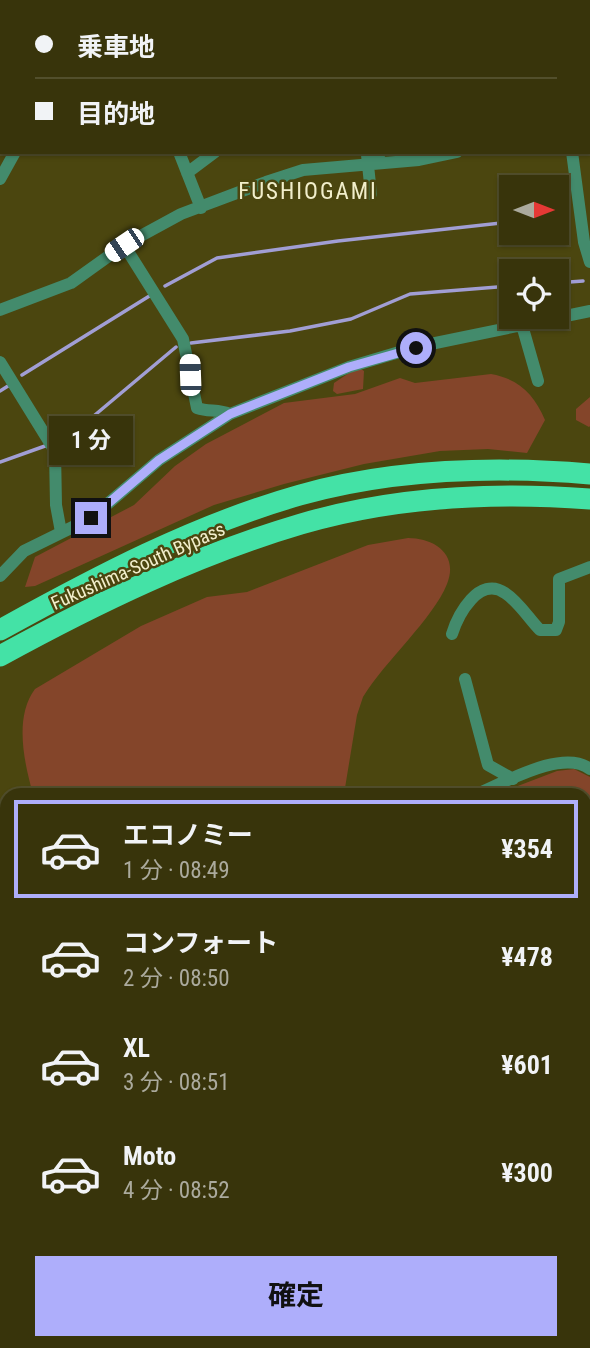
<!DOCTYPE html>
<html lang="ja">
<head>
<meta charset="utf-8">
<style>
  body { margin:0; font-family:"Roboto Condensed","Noto Sans JP",sans-serif; background:#433f19; color:#f1f3f6; height:100vh; display:flex; flex-direction:column; font-size:26px; white-space:nowrap }
  * { box-sizing:border-box; margin:0 }
  p { font-size:23px; color:#abaa9d }
  .icon { flex:none; width:38px; height:38px; fill:none; stroke:currentColor; stroke-width:2; stroke-linecap:round; stroke-linejoin:round }
  .map { position:relative; flex:1; overflow:hidden }
  .drawer { position:absolute; left:0px; top:788px; width:592px; height:562px; display:flex; flex-direction:column; background:#38340b; border-radius:21px 21px 0 0; box-shadow:0 2px 5px #0004,0 0 0 2px #524f2c }
  .drawer>* { flex:none }
  .banner { position:absolute; left:0px; top:0px; width:592px; height:154px; box-shadow:0 2px 5px #0004,0 0 0 2px #524f2c; display:grid; align-content:center; height:154px; padding:0 35px; background:#38340b }
  .needle { width:46px; rotate:90deg }
  .tools { position:absolute; left:499px; top:175px; display:grid; gap:14px }
  .tools a { display:grid; place-items:center; width:70px; height:70px; border-radius:0px; background:#38340b; box-shadow:0 2px 5px #0004,0 0 0 2px #524f2c; font-size:35px }
  .end { position:absolute; width:32px; height:32px; margin:-16px; border:9px solid #aeaefb; background:#111; box-shadow:0 0 0 4px #111 }
  .from { border-radius:50% }
  .bubble { position:absolute; height:49px; border-radius:0px; background:#38340b; box-shadow:0 2px 5px #0004,0 0 0 2px #524f2c; font-size:23px; font-weight:700; line-height:49px; text-align:center }
  .car { position:absolute; width:21px; height:42px; margin:-21px -10px; border-radius:9px; box-shadow:0 0 5px 2px #0007; background:linear-gradient(#fff 24%,#345 0 40%,#fff 0 76%,#345 0 86%,#fff 0) }
  .banner b { display:flex; align-items:center; gap:24px; height:66px; font-size:26px }
  .banner b+b { border-top:2px solid #524f2c }
  .banner i { width:18px; height:18px; background:#f1f3f6 }
  ul { padding:12px 0 0; list-style:none }
  li { display:flex; align-items:center; gap:21px; height:98px; margin:0 14px 10px; padding:0 21px; border:4px solid transparent; border-radius:0px }
  li div { flex:1 }
  li b { display:block; font-size:26px }
  li em { font-style:normal; font-weight:700 }
  li.on { border-color:#aeaefb }
  li>.icon { width:63px; height:63px; stroke-width:1.5 }
  .primary-button { display:flex; gap:14px; margin-top:auto; padding:14px 35px }
  .primary-button a { flex:1; height:80px; border-radius:0px; background:#aeaefb; color:#111; font-size:28px; font-weight:700; line-height:80px; text-align:center }
  .map>svg:first-child { display:block }
  .green { fill:#84452a }
  .water { fill:#7f7cd8; stroke:#a19ed4; stroke-width:2 }
  .lines { fill:none; stroke-linecap:round; stroke-linejoin:round }
  .stream { stroke:#a19ed4; stroke-width:3.5 }
  .street { stroke:#438b6c; stroke-width:12 }
  .secondary { stroke:#2eb180; stroke-width:14 }
  .highway { stroke:#44e2a6; stroke-width:21 }
  .route { stroke:#aeaefb; stroke-width:9 }
  .labels { text-anchor:middle; dominant-baseline:central; stroke-width:5; stroke-linejoin:round; paint-order:stroke }
  .street-label { font-size:19px; fill:#f1eecb; stroke:#4b460f }
  .quarter-label { font-size:23px; letter-spacing:2px; fill:#f1eecb; stroke:#4b460f }
</style>
</head>
<body>
<div class="map">
<svg width="590" height="1348" viewBox="0 0 590 1348">
  <rect width="100%" height="100%" fill="#4b460f"/>
  <path class="green" d="M 479,0 L 590,0 L 590,47 L 590,2 Z
    M 358,367 L 364,371 L 363,389 L 337,394 L 333,391 L 334,383 Z
    M 491,374 C 519,379 534,394 545,420 L 527,453 L 488,449 L 440,451 L 364,464 L 284,484 L 214,505 L 35,586 L 25,587 L 35,557 L 134,505 L 175,466 L 206,444 L 284,403 L 355,394 L 400,378 L 415,383 Z
    M 590,397 L 590,426 L 589,427 L 576,420 L 576,409 Z
    M 408,538 C 434,538 459,554 447,584 C 433,619 385,661 363,697 L 357,715 L 344,794 L 33,794 C 24,762 14,717 35,689 L 141,626 L 207,597 L 247,592 L 368,545 Z
    M 574,769 L 590,777 L 590,1260 L 585,1261 L 584,794 L 497,794 L 557,771 Z
    M 90,1342 L 435,1342 L 428,1348 L 85,1348 Z"/>
  <path class="water" d="M 590,1284 L 590,1348 L 476,1348 L 485,1342 L 584,1342 L 585,1285 Z"/>
  <g class="lines">
    <path class="stream" d="M 556,217 L 568,216
      M 556,283 L 583,281
      M 165,286 L 217,258 L 338,241 L 511,222
      M 191,343 L 290,331 L 351,319 L 410,294 L 511,286
      M 22,375 L 151,295
      M 0,391 L 8,386
      M 55,443 L 77,430 L 176,347
      M 0,462 L 45,446"/>
    <path class="street" d="M 399,0 L 402,2
      M 12,2 L 14,0
      M 167,2 L 168,0
      M 294,2 L 298,0
      M 179,152 L 201,208
      M 572,152 L 584,242 L 590,262
      M 187,173 L 215,152
      M 0,179 L 15,152
      M 371,194 L 367,155 L 381,152
      M 124,245 L 183,339 L 197,408 C 209,412 218,409 230,414
      M 0,310 L 71,283 L 124,245 L 181,214 L 266,182 L 303,170 L 419,160 L 457,152
      M 522,325 L 538,381
      M 0,362 L 55,451 L 56,505 L 61,532
      M 0,576 L 24,551 L 91,518 L 159,460 L 230,414 L 349,367 L 416,347 L 590,311
      M 452,634 C 458,615 479,575 505,593 C 519,602 529,619 540,630 L 556,630 L 559,622 L 559,579 L 590,567
      M 465,679 L 488,765 L 513,779
      M 477,794 C 504,783 563,748 590,769
      M 0,865 L 7,869
      M 0,950 L 7,951
      M 0,1212 L 7,1218
      M 0,1328 L 7,1325
      M 54,1348 L 60,1342"/>
    <path class="secondary" d="M 0,32 L 2,31
      M 0,1259 L 7,1257"/>
    <path class="highway" d="M 0,630 C 96,577 194,525 300,495 C 393,469 494,466 590,474
      M 0,656 C 95,604 196,555 301,524 C 393,497 495,492 590,499"/>
  </g>
  <g class="lines">
    <path class="route" d="M 91,518 L 159,460 L 230,414 L 349,367 L 416,348"/>
  </g>
  <g class="labels">
    <g class="street-label">
      <text transform="translate(138 566) rotate(-24)">Fukushima-South Bypass</text>
    </g>
    <g class="quarter-label">
      <text x="308" y="191">FUSHIOGAMI</text>
    </g>
  </g>
</svg>
<div class="tools">
<a><svg class="needle" viewBox="-14 -14 28 28"><path d="M0-13l5 13h-10z" fill="#e53935"/><path d="M0 13l5-13h-10z" fill="#abaa9d"/></svg></a>
<a><svg class="icon" aria-label="locate" viewBox="0 0 24 24"><circle cx="12" cy="12" r="6"/><path d="M12 2v4M12 18v4M2 12h4M18 12h4"/></svg></a>
</div>
<i class="end from" style="left:416px;top:348px"></i>
<i class="end" style="left:91px;top:518px"></i>
<div class="bubble" style="left:49px;top:416px;width:84px">1 分</div>
<i class="car" style="left:124px;top:245px;rotate:236deg"></i>
<i class="car" style="left:190px;top:375px;rotate:358deg"></i>
<div class="banner">
<b><i class="from"></i>乗車地</b>
<b><i></i>目的地</b>
</div>
<section class="drawer">
<ul>
<li class="on"><svg class="icon" aria-label="car" viewBox="0 0 24 24"><path d="M5 17H2v-5l4-1 3-4h7l3 4 3 1v5h-3M9 17h6M6 11h13"/><circle cx="7" cy="17" r="2"/><circle cx="17" cy="17" r="2"/></svg><div><b>エコノミー</b><p>1 分 · 08:49</p></div><em>¥354</em></li>
<li><svg class="icon" aria-label="car" viewBox="0 0 24 24"><path d="M5 17H2v-5l4-1 3-4h7l3 4 3 1v5h-3M9 17h6M6 11h13"/><circle cx="7" cy="17" r="2"/><circle cx="17" cy="17" r="2"/></svg><div><b>コンフォート</b><p>2 分 · 08:50</p></div><em>¥478</em></li>
<li><svg class="icon" aria-label="car" viewBox="0 0 24 24"><path d="M5 17H2v-5l4-1 3-4h7l3 4 3 1v5h-3M9 17h6M6 11h13"/><circle cx="7" cy="17" r="2"/><circle cx="17" cy="17" r="2"/></svg><div><b>XL</b><p>3 分 · 08:51</p></div><em>¥601</em></li>
<li><svg class="icon" aria-label="car" viewBox="0 0 24 24"><path d="M5 17H2v-5l4-1 3-4h7l3 4 3 1v5h-3M9 17h6M6 11h13"/><circle cx="7" cy="17" r="2"/><circle cx="17" cy="17" r="2"/></svg><div><b>Moto</b><p>4 分 · 08:52</p></div><em>¥300</em></li>
</ul>
<div class="primary-button"><a>確定</a></div>
</section>
</div>
</body>
</html>
